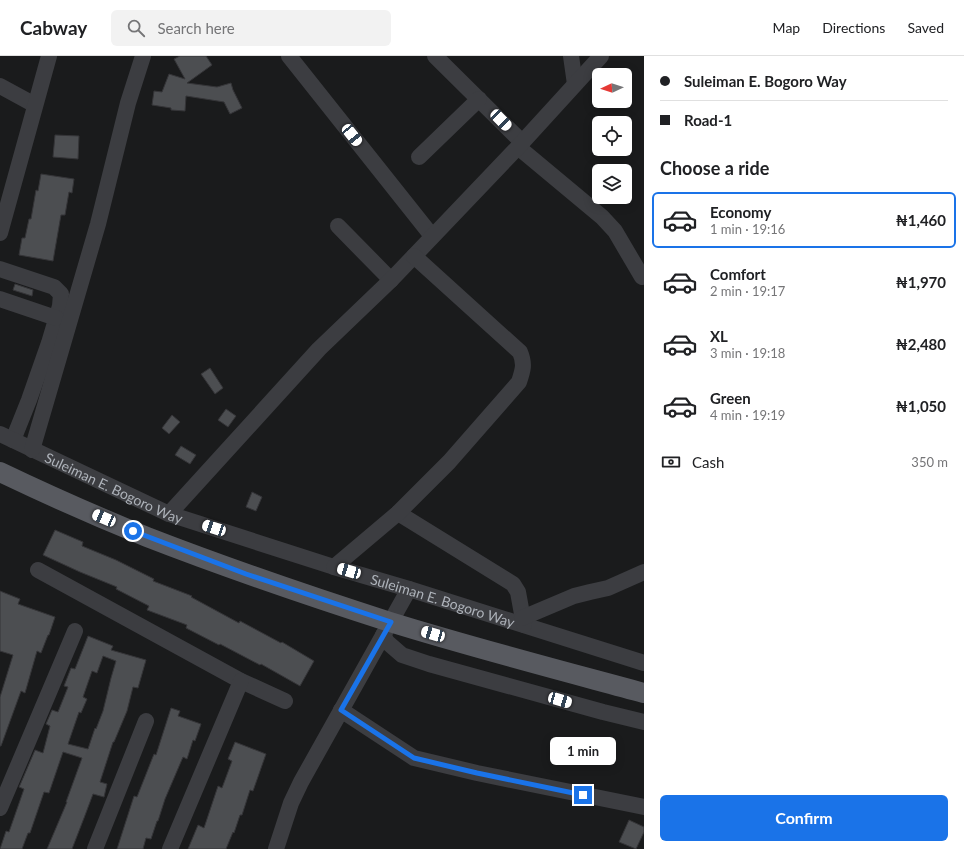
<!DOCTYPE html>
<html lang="en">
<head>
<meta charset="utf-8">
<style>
  body { margin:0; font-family:Lato,sans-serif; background:#f2f2f2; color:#202124; height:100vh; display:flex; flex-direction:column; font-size:15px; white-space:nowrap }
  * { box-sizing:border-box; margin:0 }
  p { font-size:13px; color:#757577 }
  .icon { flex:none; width:22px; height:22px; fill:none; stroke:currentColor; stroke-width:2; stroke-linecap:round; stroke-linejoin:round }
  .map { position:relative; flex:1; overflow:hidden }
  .details { display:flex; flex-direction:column; background:#fff; width:320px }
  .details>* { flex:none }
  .hud { display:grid; align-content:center; height:88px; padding:0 16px; background:#fff }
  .needle { width:26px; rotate:266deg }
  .fabs { position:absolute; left:592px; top:12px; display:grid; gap:8px }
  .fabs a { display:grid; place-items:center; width:40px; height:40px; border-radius:6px; background:#fff; box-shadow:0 2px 10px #0003; font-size:20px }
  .end { position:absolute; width:18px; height:18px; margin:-9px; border:5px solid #1a73e8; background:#fff; box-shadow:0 0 0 2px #fff }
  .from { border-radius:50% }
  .bubble { position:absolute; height:28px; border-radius:6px; background:#fff; box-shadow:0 2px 10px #0003; font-size:13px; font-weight:700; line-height:28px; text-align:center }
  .car { position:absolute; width:12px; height:24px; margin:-12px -6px; border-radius:5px; box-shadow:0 0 3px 1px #0007; background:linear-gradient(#fff 24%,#345 0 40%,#fff 0 76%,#345 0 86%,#fff 0) }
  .hud b { display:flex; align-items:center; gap:14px; height:38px; font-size:15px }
  .hud b+b { border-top:1px solid #e0e0e0 }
  .hud i { width:10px; height:10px; background:#202124 }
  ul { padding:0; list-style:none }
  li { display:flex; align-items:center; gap:12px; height:56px; margin:0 8px 6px; padding:0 8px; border:2px solid transparent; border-radius:6px }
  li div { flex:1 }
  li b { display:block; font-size:15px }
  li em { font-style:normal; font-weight:700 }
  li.current { border-color:#1a73e8 }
  li>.icon { width:36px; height:36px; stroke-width:1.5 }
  h2 { padding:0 16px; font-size:18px; line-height:48px }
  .pay { display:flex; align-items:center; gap:10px; height:44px; padding:0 16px; font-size:15px }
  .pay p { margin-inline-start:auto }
  .primary-button { display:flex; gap:8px; margin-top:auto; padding:8px 16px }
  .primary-button a { flex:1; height:46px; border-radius:6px; background:#1a73e8; color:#fff; font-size:16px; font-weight:700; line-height:46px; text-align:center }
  header { display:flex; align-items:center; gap:24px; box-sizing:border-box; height:56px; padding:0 20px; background:#fff; border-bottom:1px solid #e0e0e0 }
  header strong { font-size:19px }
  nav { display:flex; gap:22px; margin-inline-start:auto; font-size:14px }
  .search { width:280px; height:36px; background:#f2f2f2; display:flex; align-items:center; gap:10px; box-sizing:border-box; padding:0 14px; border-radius:6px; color:#757577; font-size:15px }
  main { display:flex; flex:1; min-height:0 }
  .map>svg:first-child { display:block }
  .building { fill:#4c4e51; stroke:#353538; fill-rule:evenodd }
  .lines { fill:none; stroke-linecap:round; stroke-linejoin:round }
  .minor { stroke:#3c3d41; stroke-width:16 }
  .major { stroke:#585a60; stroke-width:20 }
  .route { stroke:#1a73e8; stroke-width:5 }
  .labels { text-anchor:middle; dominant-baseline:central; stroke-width:3; stroke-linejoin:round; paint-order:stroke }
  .street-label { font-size:14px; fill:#aeb3ba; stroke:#151617 }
</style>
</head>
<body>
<header>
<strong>Cabway</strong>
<div class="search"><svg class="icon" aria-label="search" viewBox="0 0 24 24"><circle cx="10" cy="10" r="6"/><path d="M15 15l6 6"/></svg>Search here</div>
<nav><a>Map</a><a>Directions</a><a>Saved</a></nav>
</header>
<main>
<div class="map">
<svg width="644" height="793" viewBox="0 0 644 793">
  <rect width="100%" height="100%" fill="#1a1b1c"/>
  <path class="building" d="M 180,0 L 206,0 L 212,9 L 187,27 L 217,31 L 231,27 L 233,34 L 242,52 L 230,58 L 224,46 L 186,40 L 185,55 L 171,54 L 171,52 L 152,49 L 154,35 L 162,36 L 169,18 L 185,23 L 174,3 Z
    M 55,79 L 79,80 L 78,103 L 53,101 Z
    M 41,118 L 74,123 L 72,137 L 69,136 L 65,159 L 61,159 L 53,205 L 19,199 L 22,182 L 25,182 L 29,163 L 31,163 L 36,134 L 38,135 Z
    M 15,228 L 33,234 L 32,240 L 13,234 Z
    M 210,312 L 223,332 L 215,338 L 201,318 Z
    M 226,353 L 236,360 L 228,371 L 218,364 Z
    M 172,359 L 180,366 L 169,378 L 162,372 Z
    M 181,390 L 196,399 L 190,408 L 175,399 Z
    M 252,436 L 262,441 L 256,455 L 246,451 Z
    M 55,474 L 83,486 L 82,490 L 116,504 L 154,523 L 153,525 L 192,540 L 191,541 L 239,567 L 240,565 L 281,587 L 282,586 L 314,605 L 300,630 L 261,608 L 260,609 L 220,588 L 219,589 L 186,572 L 187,569 L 147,554 L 149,550 L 116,533 L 117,531 L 80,516 L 43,499 Z
    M 0,535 L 20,543 L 18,548 L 55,561 L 49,579 L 48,579 L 41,597 L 37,595 L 25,637 L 21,635 L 1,690 L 0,690 L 0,641 L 13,599 L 0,595 Z
    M 88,580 L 113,590 L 111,594 L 146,604 L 138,632 L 133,631 L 127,655 L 114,686 L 113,686 L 100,726 L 107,728 L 104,741 L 93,738 L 84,762 L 72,793 L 47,793 L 67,746 L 66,746 L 82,702 L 63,696 L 49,737 L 44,736 L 30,777 L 28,777 L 22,793 L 0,793 L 6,775 L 9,776 L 24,733 L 19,731 L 20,729 L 35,694 L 43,697 L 50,670 L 46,668 L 52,654 L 58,656 L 68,631 L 64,630 L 71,612 L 75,613 ZM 103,600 L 116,605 L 111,622 L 103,655 L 96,673 L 95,672 L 88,693 L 68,688 L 79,656 L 81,657 L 87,643 L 83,641 L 92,615 L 97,617 Z
    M 171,652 L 180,655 L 178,660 L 201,668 L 195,685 L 193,684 L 187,703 L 183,701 L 165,743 L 158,765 L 157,765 L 151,783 L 146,782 L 143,793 L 117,793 L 134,740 L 137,741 L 154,698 L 156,699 Z
    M 235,686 L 266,698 L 253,735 L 250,734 L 242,759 L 240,759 L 234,777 L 233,776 L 226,793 L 188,793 L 198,769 L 204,772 L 218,730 L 222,732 L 232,705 L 228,703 Z
    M 629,764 L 644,771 L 644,776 L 636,793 L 619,786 Z"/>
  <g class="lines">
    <g class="minor">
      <path d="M 289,0 L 432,180"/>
      <path d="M 435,0 L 522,86"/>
      <path d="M 571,0 L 575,28"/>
      <path d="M 0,30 L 35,49"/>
      <path d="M 518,91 L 602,161 L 615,175 L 642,221"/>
      <path d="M 419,101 L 479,43"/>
      <path d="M 338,170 L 391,224"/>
      <path d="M 0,177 L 49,0"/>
      <path d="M 0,213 L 54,231 L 61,238 L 60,250 L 49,287 L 29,344 L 13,384"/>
      <path d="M 0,243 L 56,262"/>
      <path id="s1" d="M 0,378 L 169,458 L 334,511 L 409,533 L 644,607"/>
      <path d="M 32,394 L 98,168 L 128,47 L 143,0"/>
      <path d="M 398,457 L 513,528 L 518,536 L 524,569"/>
      <path d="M 169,458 L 319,293 L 391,224 L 414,200 L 518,91 L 601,0"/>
      <path d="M 334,511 L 398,457 L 449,406 L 519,326 C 523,314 525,308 520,296 L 414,200"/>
      <path d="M 38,514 L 241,625 L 285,645"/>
      <path d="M 522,562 L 574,540 L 590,536 L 608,532 L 644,516"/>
      <path d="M 383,579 L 387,586 L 402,599 L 429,608 L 603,656 L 644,666"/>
      <path d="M 341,654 L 414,702 L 477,717 L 644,751"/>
      <path d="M 0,752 L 75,575"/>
      <path d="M 95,793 L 146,665"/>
      <path d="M 170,793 L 241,625"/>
      <path d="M 276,793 L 291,747 L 301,726 L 409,533"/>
    </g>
    <path class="major" d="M 0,416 C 48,439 98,461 147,481 C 227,512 309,540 390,566 C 474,592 559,614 644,637"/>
  </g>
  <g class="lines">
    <path class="route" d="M 133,475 L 246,518 L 391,566 L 341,654 L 414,702 L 477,717 L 583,739"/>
  </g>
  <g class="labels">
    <g class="street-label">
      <text stroke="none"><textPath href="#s1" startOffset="126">Suleiman E. Bogoro Way</textPath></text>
      <text stroke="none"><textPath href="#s1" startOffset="474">Suleiman E. Bogoro Way</textPath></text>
    </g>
  </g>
</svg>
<div class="fabs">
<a><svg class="needle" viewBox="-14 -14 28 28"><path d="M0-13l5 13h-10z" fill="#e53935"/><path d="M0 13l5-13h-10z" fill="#757577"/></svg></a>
<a><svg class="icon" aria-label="locate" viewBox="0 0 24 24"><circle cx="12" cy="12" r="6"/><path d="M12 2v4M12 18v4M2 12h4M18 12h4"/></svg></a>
<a><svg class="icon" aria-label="layers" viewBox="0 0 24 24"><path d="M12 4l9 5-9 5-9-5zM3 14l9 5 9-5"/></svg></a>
</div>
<i class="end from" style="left:133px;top:475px"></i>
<i class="end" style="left:583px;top:739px"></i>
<div class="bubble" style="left:550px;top:681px;width:66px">1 min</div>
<i class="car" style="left:501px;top:64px;rotate:135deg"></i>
<i class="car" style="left:352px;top:79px;rotate:141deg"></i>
<i class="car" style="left:104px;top:462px;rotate:293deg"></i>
<i class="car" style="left:214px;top:472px;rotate:288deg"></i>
<i class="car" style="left:349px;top:515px;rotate:286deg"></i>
<i class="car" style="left:433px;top:578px;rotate:286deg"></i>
<i class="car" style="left:560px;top:644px;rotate:106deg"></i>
</div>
<section class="details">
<div class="hud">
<b><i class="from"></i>Suleiman E. Bogoro Way</b>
<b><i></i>Road-1</b>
</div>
<h2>Choose a ride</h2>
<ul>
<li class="current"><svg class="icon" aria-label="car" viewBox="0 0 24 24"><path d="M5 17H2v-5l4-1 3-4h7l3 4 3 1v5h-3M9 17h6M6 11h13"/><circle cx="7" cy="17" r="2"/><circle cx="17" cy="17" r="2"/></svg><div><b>Economy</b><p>1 min · 19:16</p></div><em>₦1,460</em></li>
<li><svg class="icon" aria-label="car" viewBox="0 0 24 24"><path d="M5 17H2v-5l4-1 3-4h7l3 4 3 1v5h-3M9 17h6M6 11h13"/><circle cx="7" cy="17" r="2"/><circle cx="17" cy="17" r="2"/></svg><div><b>Comfort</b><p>2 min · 19:17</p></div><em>₦1,970</em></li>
<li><svg class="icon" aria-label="car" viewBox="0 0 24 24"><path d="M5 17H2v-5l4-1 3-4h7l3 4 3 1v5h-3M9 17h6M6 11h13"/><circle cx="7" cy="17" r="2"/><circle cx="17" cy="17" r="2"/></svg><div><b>XL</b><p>3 min · 19:18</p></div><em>₦2,480</em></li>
<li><svg class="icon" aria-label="car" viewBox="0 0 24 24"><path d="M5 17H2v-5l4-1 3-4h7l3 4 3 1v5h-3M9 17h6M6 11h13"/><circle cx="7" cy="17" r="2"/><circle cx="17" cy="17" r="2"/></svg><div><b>Green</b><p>4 min · 19:19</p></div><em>₦1,050</em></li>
</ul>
<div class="pay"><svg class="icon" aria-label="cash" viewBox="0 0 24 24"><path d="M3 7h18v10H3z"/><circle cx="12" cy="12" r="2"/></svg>Cash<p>350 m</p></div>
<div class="primary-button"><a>Confirm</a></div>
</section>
</main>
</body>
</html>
